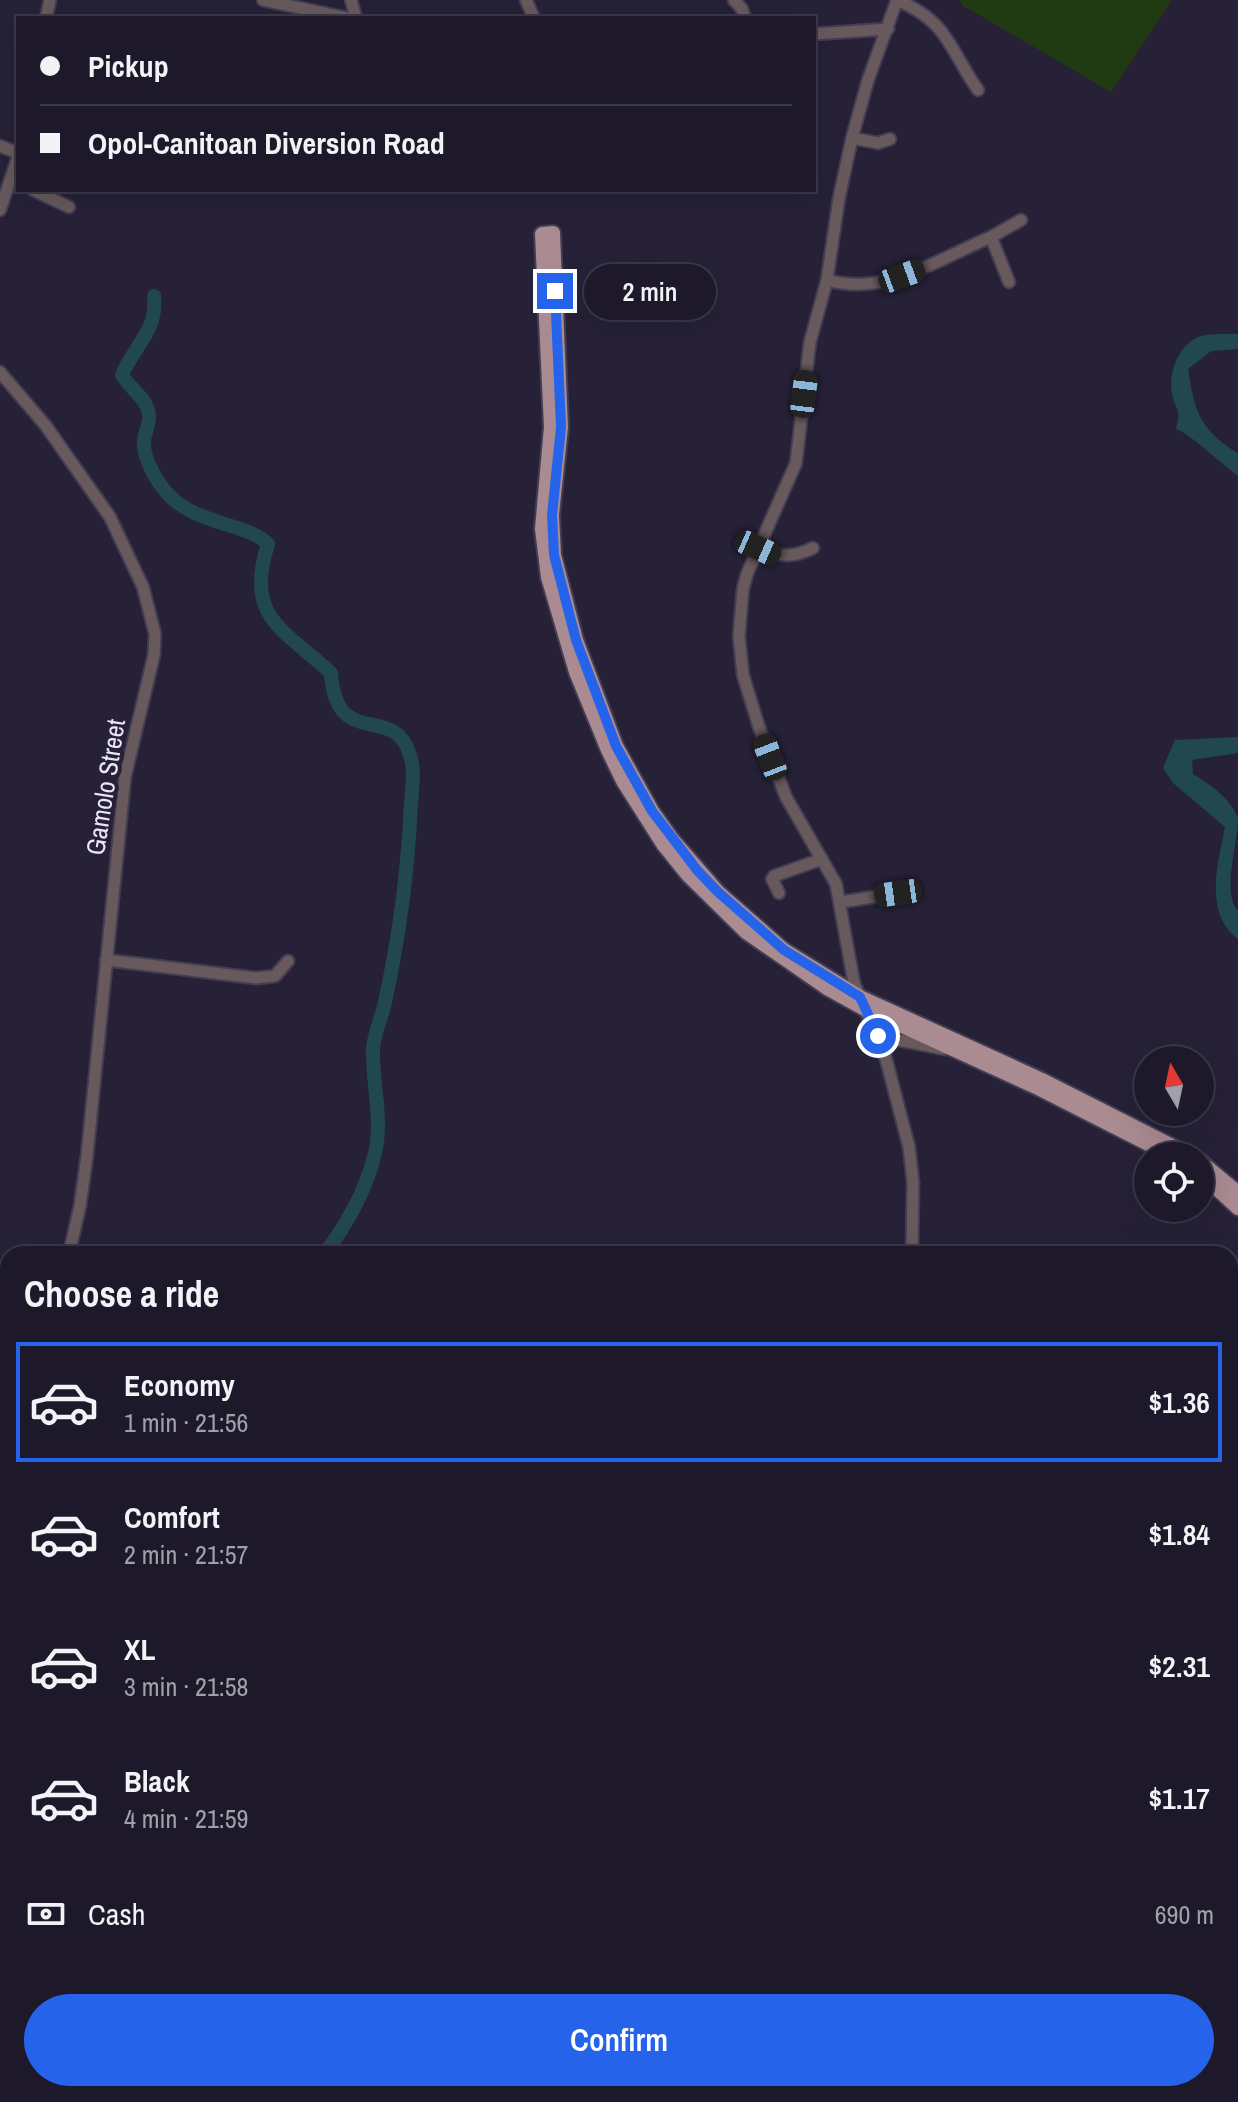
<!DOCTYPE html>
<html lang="en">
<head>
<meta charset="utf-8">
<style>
  body { margin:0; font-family:"Archivo Narrow",sans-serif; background:#252232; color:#f1f3f6; height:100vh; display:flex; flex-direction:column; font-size:30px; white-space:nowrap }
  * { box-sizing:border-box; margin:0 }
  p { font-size:26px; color:#a0a0a8 }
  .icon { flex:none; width:44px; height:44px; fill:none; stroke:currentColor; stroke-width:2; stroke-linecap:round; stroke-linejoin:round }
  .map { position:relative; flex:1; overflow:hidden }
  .sheet { position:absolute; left:0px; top:1246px; width:1238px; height:856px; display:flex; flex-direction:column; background:#1d192a; border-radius:24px 24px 0 0; box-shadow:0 8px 32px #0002,0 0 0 2px #3b3847 }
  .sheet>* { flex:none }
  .hud { position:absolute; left:16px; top:16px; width:800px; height:176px; border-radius:0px; box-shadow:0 8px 32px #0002,0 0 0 2px #3b3847; display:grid; align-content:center; height:176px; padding:0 24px; background:#1d192a }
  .needle { width:52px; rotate:351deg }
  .tools { position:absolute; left:1134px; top:1046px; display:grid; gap:16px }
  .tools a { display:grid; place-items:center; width:80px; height:80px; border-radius:50%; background:#1d192a; box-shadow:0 8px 32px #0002,0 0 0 2px #3b3847; font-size:40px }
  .end { position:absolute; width:36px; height:36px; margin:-18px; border:10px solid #2563eb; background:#fff; box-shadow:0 0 0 4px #fff }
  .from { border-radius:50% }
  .bubble { position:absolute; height:56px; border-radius:28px; background:#1d192a; box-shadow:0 8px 32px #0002,0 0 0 2px #3b3847; font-size:26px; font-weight:600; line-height:56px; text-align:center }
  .car { position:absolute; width:24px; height:48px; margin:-24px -12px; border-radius:10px; box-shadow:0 0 6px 2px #0007; background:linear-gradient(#222 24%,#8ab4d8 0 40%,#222 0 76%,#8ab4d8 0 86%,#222 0) }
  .hud b { display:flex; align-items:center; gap:28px; height:76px; font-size:30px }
  .hud b+b { border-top:2px solid #3b3847 }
  .hud i { width:20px; height:20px; background:#f1f3f6 }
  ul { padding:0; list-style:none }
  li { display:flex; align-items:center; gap:24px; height:120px; margin:0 16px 12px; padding:0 8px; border:4px solid transparent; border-radius:0px }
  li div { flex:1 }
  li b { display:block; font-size:30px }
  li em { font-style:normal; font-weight:600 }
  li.active { border-color:#2563eb }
  li>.icon { width:72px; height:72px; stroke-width:1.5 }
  h2 { padding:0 24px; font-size:36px; line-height:96px }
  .pay { display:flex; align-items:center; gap:20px; height:88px; padding:0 24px; font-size:30px }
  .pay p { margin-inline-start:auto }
  .button { display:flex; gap:16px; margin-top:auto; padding:16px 24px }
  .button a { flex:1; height:92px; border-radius:48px; background:#2563eb; color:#fff; font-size:32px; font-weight:600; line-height:92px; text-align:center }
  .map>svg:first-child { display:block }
  .green { fill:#203b11 }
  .water { fill:#21484f }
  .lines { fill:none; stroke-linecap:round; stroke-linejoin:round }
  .river { stroke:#21484f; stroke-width:14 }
  .minor-casing { stroke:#423d53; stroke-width:15 }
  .major-casing { stroke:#423d53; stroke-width:18 }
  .minor { stroke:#67595c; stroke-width:11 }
  .major { stroke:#a98b91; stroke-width:14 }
  .route { stroke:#2563eb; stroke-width:10 }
  .labels { text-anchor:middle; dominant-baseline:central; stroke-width:8; stroke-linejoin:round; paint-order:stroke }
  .street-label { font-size:26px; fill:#ebe7f8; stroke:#272138 }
</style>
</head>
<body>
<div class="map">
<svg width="1238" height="2102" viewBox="0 0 1238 2102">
  <rect width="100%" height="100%" fill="#272138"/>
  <path class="green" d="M 960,0 L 1172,0 L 1111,92 L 962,5 Z"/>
  <path class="water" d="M 1226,334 L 1238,334 L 1238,349 L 1211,351 L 1188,369 C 1194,410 1200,431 1238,453 L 1238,476 C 1224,466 1188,432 1176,429 C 1182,404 1175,412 1172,393 C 1168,372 1179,343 1201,336 C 1209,334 1218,334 1226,334 Z
    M 1238,737 L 1238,753 L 1192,760 L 1193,774 C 1210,784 1231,799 1238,818 C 1238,845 1221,892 1238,911 L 1238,939 C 1203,912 1218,864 1225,827 L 1173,783 L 1163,768 L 1175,740 Z"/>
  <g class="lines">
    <path class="river" d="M 154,296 C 158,330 134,346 122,375 C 131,390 147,398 149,415 C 150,423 145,432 144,440 C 142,457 157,483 169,495 C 195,524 250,524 268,544 C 244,618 284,629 331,673 C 336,752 394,701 410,755 C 415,770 412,788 411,803 C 408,869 399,938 385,1002 C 382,1017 374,1033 373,1049 C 372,1086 384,1121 374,1157 C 366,1190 345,1228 324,1254
      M 0,1869 L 8,1871"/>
    <defs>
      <path id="minor" d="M 263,0 L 347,18
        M 351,0 L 356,18
        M 526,0 L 534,18
        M 734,0 L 742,9 L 745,18
        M 897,0 L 868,80 L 852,138 L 839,198 L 827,280 L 810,342 L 796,463 L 747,574 L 743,589 L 739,636 L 743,675 L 759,727 L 786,797 L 836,884 L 854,983 L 886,1059 L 909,1147 L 913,1182 L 912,1254
        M 897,0 C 949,22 949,49 978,90
        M 46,18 L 50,0
        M 814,34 L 888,29
        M 852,138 L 878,143 L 890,139
        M 0,146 L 18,153
        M 33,190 L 69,207
        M 0,210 L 18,157
        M 991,237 L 1021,220
        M 827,280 C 886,297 938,259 991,237 L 1009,282
        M 0,372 L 46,426 L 110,517 L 143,587 L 155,634 L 154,655 L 125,777 L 87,1156 L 80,1206 L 69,1254
        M 758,548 C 778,557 793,558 813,548
        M 779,893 L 772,879 L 774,876 L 822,859
        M 841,902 L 898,893
        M 106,960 L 256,978 L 275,976 L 288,961
        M 878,1036 L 944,1049
        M 1230,1985 L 1238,1984
        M 322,2102 L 323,2094
        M 1074,2102 L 1080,2094"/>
      <path id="major" d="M 1172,1156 L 1038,1088 L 865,1009 L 827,988 L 746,932 L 688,875 L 663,844 L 623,781 L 608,750 L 576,672 L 548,577 L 542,529 L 551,427 L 542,234 L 553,233 L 561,427 L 552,515 L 554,555 L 576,640 L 616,746 L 652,811 L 672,839 L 718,892 L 784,950 L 860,997 L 1042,1080 L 1192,1156
        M 1200,1161 L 1238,1193
        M 1200,1173 L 1238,1208"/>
    </defs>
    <use href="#minor" class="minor-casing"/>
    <use href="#major" class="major-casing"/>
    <use href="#minor" class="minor"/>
    <use href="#major" class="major"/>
  </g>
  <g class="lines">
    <path class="route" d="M 555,291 L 561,427 L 552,515 L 554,555 L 576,640 L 616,746 L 652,811 L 697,870 L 718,892 L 784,950 L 860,997 L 878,1036"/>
  </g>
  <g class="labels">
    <g class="street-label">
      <text transform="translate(105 787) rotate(-81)">Gamolo Street</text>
    </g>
  </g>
</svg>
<div class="tools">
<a><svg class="needle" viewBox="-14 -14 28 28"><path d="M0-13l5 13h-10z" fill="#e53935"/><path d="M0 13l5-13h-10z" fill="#a0a0a8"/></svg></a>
<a><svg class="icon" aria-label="locate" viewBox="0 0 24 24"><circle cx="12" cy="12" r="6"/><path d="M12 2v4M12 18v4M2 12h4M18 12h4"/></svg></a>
</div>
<i class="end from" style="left:878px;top:1036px"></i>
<i class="end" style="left:555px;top:291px"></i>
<div class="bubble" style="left:584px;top:264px;width:132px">2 min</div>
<i class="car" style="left:902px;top:276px;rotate:70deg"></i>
<i class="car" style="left:804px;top:394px;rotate:7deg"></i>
<i class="car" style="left:758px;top:548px;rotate:114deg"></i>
<i class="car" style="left:770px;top:757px;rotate:339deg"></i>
<i class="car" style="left:898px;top:893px;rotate:262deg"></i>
<div class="hud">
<b><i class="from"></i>Pickup</b>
<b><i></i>Opol-Canitoan Diversion Road</b>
</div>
<section class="sheet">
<h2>Choose a ride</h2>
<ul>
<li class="active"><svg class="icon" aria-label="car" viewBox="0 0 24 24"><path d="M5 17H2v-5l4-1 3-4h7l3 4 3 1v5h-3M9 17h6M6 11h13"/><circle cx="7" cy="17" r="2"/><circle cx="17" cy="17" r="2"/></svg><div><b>Economy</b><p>1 min · 21:56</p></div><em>$1.36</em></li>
<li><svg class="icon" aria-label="car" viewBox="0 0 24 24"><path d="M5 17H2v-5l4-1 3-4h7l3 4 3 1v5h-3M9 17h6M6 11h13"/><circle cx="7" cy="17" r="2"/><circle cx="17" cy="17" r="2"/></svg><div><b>Comfort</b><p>2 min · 21:57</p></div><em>$1.84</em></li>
<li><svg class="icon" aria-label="car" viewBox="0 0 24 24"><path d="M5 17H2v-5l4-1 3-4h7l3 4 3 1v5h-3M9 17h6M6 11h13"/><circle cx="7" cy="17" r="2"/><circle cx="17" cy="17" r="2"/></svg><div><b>XL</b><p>3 min · 21:58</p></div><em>$2.31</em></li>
<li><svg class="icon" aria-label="car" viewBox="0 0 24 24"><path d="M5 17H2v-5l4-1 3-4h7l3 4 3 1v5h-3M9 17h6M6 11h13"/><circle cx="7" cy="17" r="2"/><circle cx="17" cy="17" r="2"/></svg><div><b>Black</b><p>4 min · 21:59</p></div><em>$1.17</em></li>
</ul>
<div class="pay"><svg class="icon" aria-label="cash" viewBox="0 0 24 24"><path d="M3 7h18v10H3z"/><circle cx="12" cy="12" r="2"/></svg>Cash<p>690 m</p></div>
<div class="button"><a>Confirm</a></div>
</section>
</div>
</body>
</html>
